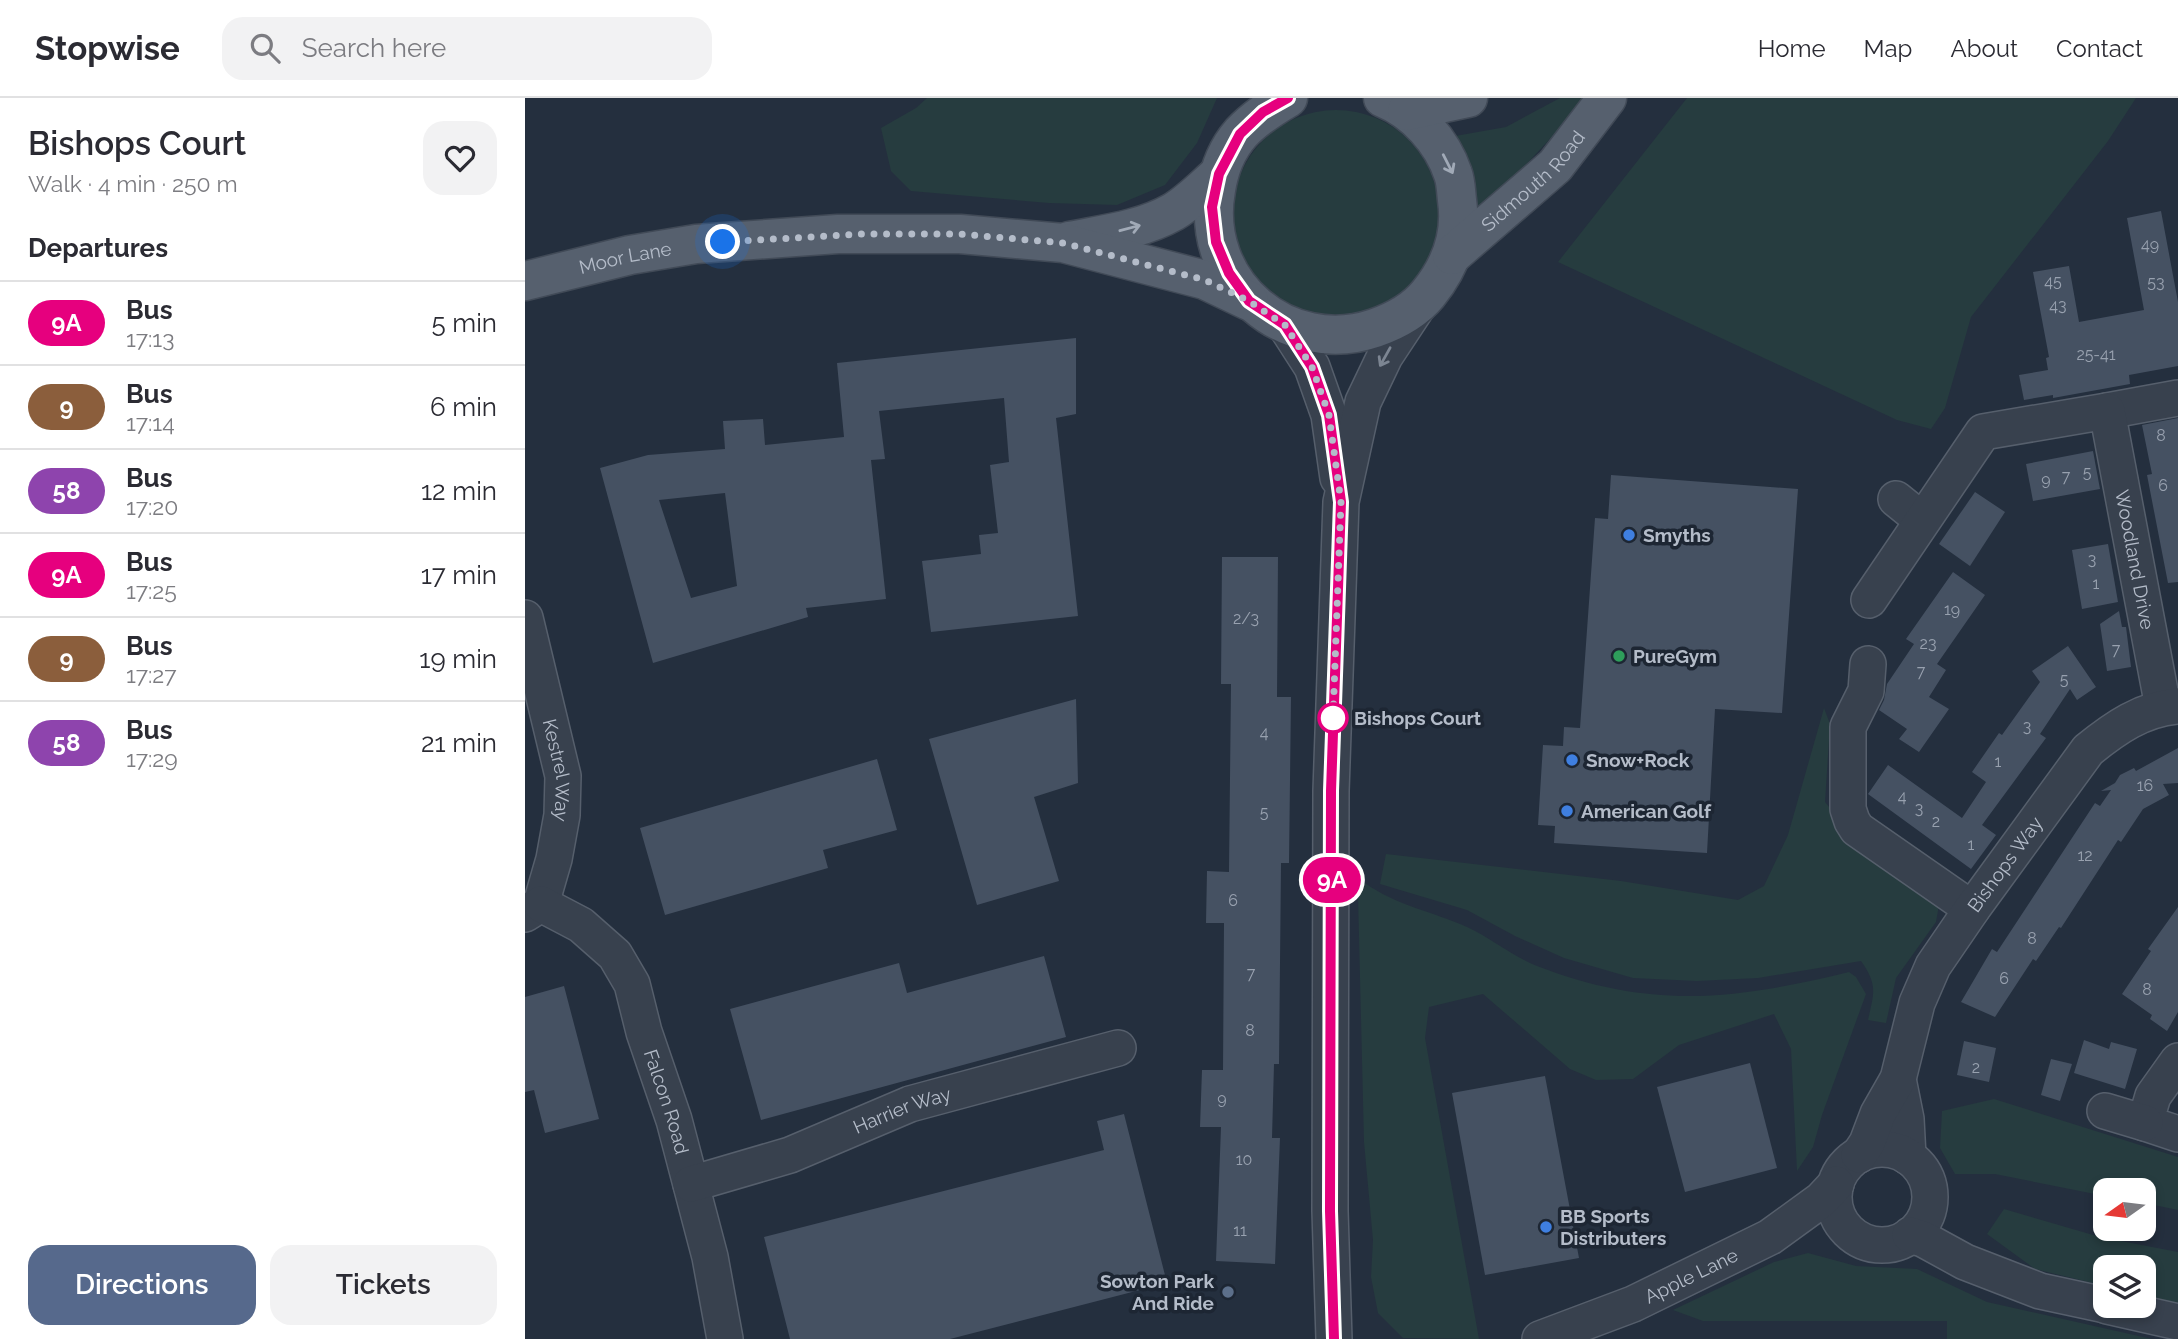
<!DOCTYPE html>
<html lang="en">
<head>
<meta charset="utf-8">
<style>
  :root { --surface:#fff; --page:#f2f2f3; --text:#2b2b33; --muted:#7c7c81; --line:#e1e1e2; --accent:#56698c }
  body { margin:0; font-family:Raleway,sans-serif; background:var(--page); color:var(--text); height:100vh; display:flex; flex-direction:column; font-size:26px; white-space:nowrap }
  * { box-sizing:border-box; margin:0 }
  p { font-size:23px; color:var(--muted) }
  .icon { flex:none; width:38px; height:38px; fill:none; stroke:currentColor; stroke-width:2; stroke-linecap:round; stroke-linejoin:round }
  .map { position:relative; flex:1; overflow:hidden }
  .details { display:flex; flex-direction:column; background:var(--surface); width:525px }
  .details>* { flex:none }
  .badge { padding:0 14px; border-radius:23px; font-size:24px; line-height:46px }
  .needle { width:46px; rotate:256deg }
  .buttons { position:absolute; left:1568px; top:1080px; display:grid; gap:14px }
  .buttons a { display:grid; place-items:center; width:63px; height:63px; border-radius:14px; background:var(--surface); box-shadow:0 4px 10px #0003; font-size:35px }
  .you { position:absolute; width:35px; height:35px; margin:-18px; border:5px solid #fff; border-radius:50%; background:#1a73e8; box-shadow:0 0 0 10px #1a73e833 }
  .map>.badge { position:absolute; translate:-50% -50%; box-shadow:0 0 0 4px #fff }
  h2 { padding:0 28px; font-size:26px; line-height:63px }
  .round { display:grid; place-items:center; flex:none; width:74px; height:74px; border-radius:21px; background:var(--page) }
  .head { display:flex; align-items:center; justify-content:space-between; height:119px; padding:0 28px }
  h1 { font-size:33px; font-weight:600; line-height:52px }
  .primary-button { display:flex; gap:14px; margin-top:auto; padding:14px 28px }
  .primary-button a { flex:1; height:80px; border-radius:21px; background:var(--accent); color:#fff; font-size:28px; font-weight:600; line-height:80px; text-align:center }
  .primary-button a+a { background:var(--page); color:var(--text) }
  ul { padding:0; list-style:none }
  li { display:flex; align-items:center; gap:21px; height:84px; padding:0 28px; border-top:2px solid var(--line) }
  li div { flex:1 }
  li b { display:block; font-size:26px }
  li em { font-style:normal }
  li .badge { min-width:77px; font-weight:700; text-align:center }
  header { display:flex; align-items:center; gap:42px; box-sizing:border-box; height:98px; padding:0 35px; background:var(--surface); border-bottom:2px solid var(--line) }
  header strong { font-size:33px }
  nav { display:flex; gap:38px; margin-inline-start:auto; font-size:24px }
  .search { width:490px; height:63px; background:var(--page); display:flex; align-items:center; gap:18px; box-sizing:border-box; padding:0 24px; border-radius:21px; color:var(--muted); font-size:26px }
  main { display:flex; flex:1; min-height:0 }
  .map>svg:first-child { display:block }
  .green { fill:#263c3f }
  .building { fill:#455162; fill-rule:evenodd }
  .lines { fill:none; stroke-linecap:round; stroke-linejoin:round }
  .minor-casing { stroke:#565f6c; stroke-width:38 }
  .major-casing { stroke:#414a57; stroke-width:41 }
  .minor { stroke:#38414e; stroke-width:35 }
  .major { stroke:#56606e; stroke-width:38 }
  .oneway { stroke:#a1aab7 }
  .oneway2 { stroke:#7c8592 }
  .line-casing { stroke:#fff; stroke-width:16 }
  .line { stroke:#e6007e; stroke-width:10 }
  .walk { stroke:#b4bcc9; stroke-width:7; stroke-dasharray:0 12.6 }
  .shop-dot { fill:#3f7fe0; stroke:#1d2633; stroke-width:2.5 }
  .leisure-dot { fill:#2e9e5b; stroke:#1d2633; stroke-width:2.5 }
  .stop-dot { fill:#fff; stroke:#e6007e; stroke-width:3.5 }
  .service-dot { fill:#5c6f8a; stroke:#1d2633; stroke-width:2.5 }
  .labels { text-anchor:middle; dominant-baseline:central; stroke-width:7; stroke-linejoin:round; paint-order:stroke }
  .number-label { font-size:16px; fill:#98a1af }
  .street-label { font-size:19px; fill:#b4bcc9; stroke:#1d2633 }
  .poi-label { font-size:19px; font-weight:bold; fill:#b4bcc9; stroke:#1d2633; text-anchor:start }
  .stop-label { font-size:19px; font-weight:bold; fill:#b4bcc9; stroke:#1d2633; text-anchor:start }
</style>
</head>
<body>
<header>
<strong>Stopwise</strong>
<div class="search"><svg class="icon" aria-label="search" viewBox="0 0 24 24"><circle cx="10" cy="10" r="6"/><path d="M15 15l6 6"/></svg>Search here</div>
<nav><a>Home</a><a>Map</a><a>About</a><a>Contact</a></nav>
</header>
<main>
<section class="details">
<div class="head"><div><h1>Bishops Court</h1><p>Walk · 4 min · 250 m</p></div><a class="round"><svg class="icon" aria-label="heart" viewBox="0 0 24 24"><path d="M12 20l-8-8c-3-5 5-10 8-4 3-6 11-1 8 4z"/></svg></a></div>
<h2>Departures</h2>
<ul>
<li><span class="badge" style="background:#e6007e;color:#fff">9A</span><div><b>Bus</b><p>17:13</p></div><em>5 min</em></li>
<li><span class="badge" style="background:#8b5e3c;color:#fff">9</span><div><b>Bus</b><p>17:14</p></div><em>6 min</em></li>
<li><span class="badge" style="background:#8e44ad;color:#fff">58</span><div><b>Bus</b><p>17:20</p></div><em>12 min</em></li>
<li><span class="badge" style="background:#e6007e;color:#fff">9A</span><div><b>Bus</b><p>17:25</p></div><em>17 min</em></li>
<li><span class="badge" style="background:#8b5e3c;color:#fff">9</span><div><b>Bus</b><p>17:27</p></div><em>19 min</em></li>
<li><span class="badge" style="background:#8e44ad;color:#fff">58</span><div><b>Bus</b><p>17:29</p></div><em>21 min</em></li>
</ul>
<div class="primary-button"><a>Directions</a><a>Tickets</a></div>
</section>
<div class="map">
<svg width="1653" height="1241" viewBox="0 0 1653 1241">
  <rect width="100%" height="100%" fill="#242f3e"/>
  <g class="green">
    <path d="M402,0h290l-20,45 -32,42 -48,20 -68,-2 -138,-12 -20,-20 -10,-43 35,-20z"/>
    <path d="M1035,0h28l-96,103 -21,18 -27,-81 62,-11z"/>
    <path d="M1162,0h449l-28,43 -137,176 -26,91 -14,21 -34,-9 -339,-158z"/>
    <circle cx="811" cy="115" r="103"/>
    <path d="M1299,610l6,16 -5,78 30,37 84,66 -3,17 -40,56 -10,45 -18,-3c6,-27 10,-35 -7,-59l-103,17 -61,3 -64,-3 -69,-20 -49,-22 -48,-26 -87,-26 6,-30 235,27 117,19 26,-14 24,-51z"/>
    <path d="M840,785c30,22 69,29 102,44 24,11 45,29 70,39 114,44 197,34 312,6l7,5 10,17 -44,121 -9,32 -16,24 -6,-122 -17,-35 -95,31 -46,34 -37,1 -26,-11 -87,-75 -54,13 -4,31 54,301 -76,-1 -25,-25 -7,-36 2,-37 -9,-98 -6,-247z"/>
    <path d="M1469,1001l184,58v53l-34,-7v-13h-39v6l-110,-22h-40l-15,-26 2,-37z"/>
    <path d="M1479,1111l96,28 78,15v52l-34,-8v-29h-39v19l-70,-17 -48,-35z"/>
    <path d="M1283,1155l48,13 61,3 70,33 165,37h-205v-18h-244l-30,-11 101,-48z"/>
  </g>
  <g class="building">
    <path d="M1636,113l17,91v64l-49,9 1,9 -77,14v-3l-29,5 -5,-25 29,-5 -2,-12 3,-1 -16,-85 36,-6 10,56 65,-12 -17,-92z"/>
    <path d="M551,240v76l-20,4 22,198 -147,16 -9,-71 59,-7 -2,-19 19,-2 -8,-68 19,-3 -5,-64 -125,13 6,48 -14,1 15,139 -80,9 2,9 -155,46 -53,-195 48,-13 77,-6 -2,-28 40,-2 2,26 79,-8 -7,-74zM200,395l12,93 -46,12 -32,-98z"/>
    <path d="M1653,320v164l-10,1 -21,-108 5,-1 -10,-49z"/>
    <path d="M1568,353l7,38 -67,12 -7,-37z"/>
    <path d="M1086,377l187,14 -16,224 -67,-4 -8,144 -153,-10 1,-17 -17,-1 5,-80 20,1 1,-19 16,1 15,-210 13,1z"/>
    <path d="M1450,394l30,20 -35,54 -31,-22z"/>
    <path d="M1583,446l10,58 -36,7 -10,-59z"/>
    <path d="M697,459h56l-1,140h14l-2,166h-8l-2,201h-5l-2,74h8l-5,126 -59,-3 5,-134h-21l2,-57h21l1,-147h-18l1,-52 22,1 2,-188h-10z"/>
    <path d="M1428,474l32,23 -48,69 9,6 -17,27 20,12 -30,43 -20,-13 8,-10 -28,-19 5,-10 3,-16 27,-40 -8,-5z"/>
    <path d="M1594,513l3,16h4l5,40 -24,4 -7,-47z"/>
    <path d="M1543,548l28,41 -19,13 -7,-11 -30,45 6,4 -64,87 14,10 -25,34 -103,-75 20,-29 74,53 24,-36 -14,-10 27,-39 3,2 38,-53 -8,-11z"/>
    <path d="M551,601l2,84 -44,14 25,84 -82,24 -48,-166z"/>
    <path d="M1653,650v35l-15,1 6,11 -26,14 -22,33 -3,-2 -57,88 -2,-1 -23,34 -3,-2 -38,58 -34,-15 31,-53 5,3 98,-149 5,3 11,-16 -10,1 14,-8 5,-8 14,-7 2,3z"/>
    <path d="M352,661l20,71 -74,20 5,18 -163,47 -25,-87z"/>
    <path d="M1653,809v105l-11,19 -17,-12 2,-4 -30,-21 29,-43 -3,-2z"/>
    <path d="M519,858l22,81 -305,83 -31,-111 169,-46 8,30z"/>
    <path d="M39,888l35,133 -54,14 -11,-43 -9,2v-95z"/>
    <path d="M1559,942l25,9 2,-7 26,7 -12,40 -51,-16z"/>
    <path d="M1439,943l32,7 -7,34 -32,-7z"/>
    <path d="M1526,961l21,5 -12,37 -19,-6z"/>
    <path d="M1225,965l27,105 -92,24 -28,-105z"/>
    <path d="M1020,978l34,182 -94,17 -33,-182z"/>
    <path d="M599,1016l43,169 -217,56h-160l-26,-102 340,-87 -7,-29z"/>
  </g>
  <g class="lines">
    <g class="minor-casing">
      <g id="minor">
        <path d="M760,227l27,42 17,48 9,63"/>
        <path d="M1582,313l71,-13"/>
        <path d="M1371,401l26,21"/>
        <path id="s1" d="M1344,502l114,-168 124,-21 56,296"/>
        <path id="s2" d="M0,520l38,158 -1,39 -8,44 -13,45 -16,10"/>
        <path d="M1343,566l-2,27 -18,36v82l4,12 5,8 115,80"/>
        <path id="s3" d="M16,806l40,21 34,30 17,29 12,48 30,88 36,137 15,82"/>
        <path d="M1653,963l-25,35 -8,27 33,11"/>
        <path d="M1373,981l8,40 2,38"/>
        <path d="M1580,1013l40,12"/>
        <circle cx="1357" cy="1099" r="48"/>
        <path id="s4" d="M1334,1057l8,-12 11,-29 20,-35 19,-76 16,-37 39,-57 116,-159c27,-22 54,-41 90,-44"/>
        <path id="s5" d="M166,1086l99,-29 120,-51 208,-56"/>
        <path d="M1385,1137l13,4 42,23 75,29 65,14"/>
        <path d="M1582,1208l71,16"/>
        <path d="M809,1241l-4,-128 1,-420 10,-289 22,-100 22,-46 37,-56"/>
        <path id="s6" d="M1015,1241l93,-35 137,-67 51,-37 15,-16"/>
      </g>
    </g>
    <g class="major-casing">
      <g id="major">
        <path d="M763,0c-17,10 -33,20 -47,35 -14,16 -22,37 -25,57 -17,93 71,168 159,138 20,-7 40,-18 53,-34 22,-27 34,-59 29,-94 -1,-8 -1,-18 -4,-26 -11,-33 -38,-63 -70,-76"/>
        <path d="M882,13l61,-13"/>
        <path d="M544,143c35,-7 72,-11 104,-29 17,-10 31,-25 46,-38"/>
        <path id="s7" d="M927,157l103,-89 52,-68"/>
        <path id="s8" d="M0,183l105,-26 66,-11 142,-10h122l103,9 142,37 44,21"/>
      </g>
    </g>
    <use href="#minor" class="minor"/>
    <use href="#major" class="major"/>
  </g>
  <defs><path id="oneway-shaft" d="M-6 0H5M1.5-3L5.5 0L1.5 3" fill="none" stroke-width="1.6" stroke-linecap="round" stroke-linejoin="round" transform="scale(1.75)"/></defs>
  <g class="oneway">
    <use href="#oneway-shaft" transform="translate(923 66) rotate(63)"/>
    <use href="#oneway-shaft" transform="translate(605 130) rotate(-15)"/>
  </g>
  <use class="oneway2" href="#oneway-shaft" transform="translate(860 259) rotate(119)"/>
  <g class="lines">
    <g class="line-casing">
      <path id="line" d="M763,0l-25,14 -23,22 -21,40 -7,33 4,35 13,31 20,28 36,24 27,42 17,48 12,87 -10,289 -1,420 4,128"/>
    </g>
    <use href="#line" class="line"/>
    <path class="walk" d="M198,144l139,-8h98l103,9 142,37 44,21 36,24 27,42 17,48 12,87 -8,216"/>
  </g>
  <g class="shop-dot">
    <circle cx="1104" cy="437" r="7"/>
    <circle cx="1047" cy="662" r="7"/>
    <circle cx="1042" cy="713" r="7"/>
    <circle cx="1021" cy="1129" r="7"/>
  </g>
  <circle class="leisure-dot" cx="1094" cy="558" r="7"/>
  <circle class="stop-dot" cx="808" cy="620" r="14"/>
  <circle class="service-dot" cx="703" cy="1194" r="7"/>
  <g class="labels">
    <g class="number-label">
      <text x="1625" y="146">49</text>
      <text x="1528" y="183">45</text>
      <text x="1631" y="184">53</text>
      <text x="1533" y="207">43</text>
      <text x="1571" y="256">25-41</text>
      <text x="1636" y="337">8</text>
      <text x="1562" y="374">5</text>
      <text x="1541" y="378">7</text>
      <text x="1521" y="381">9</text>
      <text x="1638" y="387">6</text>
      <text x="1567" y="461">3</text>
      <text x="1571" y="485">1</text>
      <text x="1427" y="511">19</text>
      <text x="721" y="520">2/3</text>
      <text x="1403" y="545">23</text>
      <text x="1591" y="551">7</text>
      <text x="1396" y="573">7</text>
      <text x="1539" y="581">5</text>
      <text x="1502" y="628">3</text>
      <text x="739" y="634">4</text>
      <text x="1473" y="663">1</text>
      <text x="1620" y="687">16</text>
      <text x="1377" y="698">4</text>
      <text x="1394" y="710">3</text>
      <text x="739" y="714">5</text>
      <text x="1411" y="723">2</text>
      <text x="1446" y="746">1</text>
      <text x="1560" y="757">12</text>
      <text x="708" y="802">6</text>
      <text x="1507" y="840">8</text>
      <text x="726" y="875">7</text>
      <text x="1479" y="880">6</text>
      <text x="1622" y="891">8</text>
      <text x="725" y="932">8</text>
      <text x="1451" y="969">2</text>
      <text x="697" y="1000">9</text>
      <text x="719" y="1061">10</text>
      <text x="715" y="1132">11</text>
    </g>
    <g class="street-label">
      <text stroke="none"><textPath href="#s7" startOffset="110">Sidmouth Road</textPath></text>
      <text stroke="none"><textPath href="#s8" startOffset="103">Moor Lane</textPath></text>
      <text stroke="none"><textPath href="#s1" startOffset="480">Woodland Drive</textPath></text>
      <text stroke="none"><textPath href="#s2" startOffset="156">Kestrel Way</textPath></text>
      <text stroke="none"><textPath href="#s4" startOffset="329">Bishops Way</textPath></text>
      <text stroke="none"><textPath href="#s3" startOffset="247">Falcon Road</textPath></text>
      <text stroke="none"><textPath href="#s5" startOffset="224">Harrier Way</textPath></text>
      <text stroke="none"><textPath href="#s6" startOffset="164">Apple Lane</textPath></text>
    </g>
    <g class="poi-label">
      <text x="1118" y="437">Smyths</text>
      <text x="1108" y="558">PureGym</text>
      <text x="1061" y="662">Snow+Rock</text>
      <text x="1056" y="713">American Golf</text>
      <text x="1035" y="1118">BB Sports<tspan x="1035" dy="22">Distributers</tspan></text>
      <text x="689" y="1183" text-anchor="end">Sowton Park<tspan x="689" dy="22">And Ride</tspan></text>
    </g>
    <g class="stop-label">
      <text x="829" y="620">Bishops Court</text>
    </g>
  </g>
</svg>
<div class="buttons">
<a><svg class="needle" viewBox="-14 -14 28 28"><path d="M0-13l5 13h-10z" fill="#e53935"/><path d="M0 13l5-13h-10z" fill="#7c7c81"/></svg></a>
<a><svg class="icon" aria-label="layers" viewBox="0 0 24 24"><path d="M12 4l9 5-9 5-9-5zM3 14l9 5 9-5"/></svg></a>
</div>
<div class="you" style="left:198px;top:144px"></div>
<b class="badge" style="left:807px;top:782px;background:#e6007e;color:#fff">9A</b>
</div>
</main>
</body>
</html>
